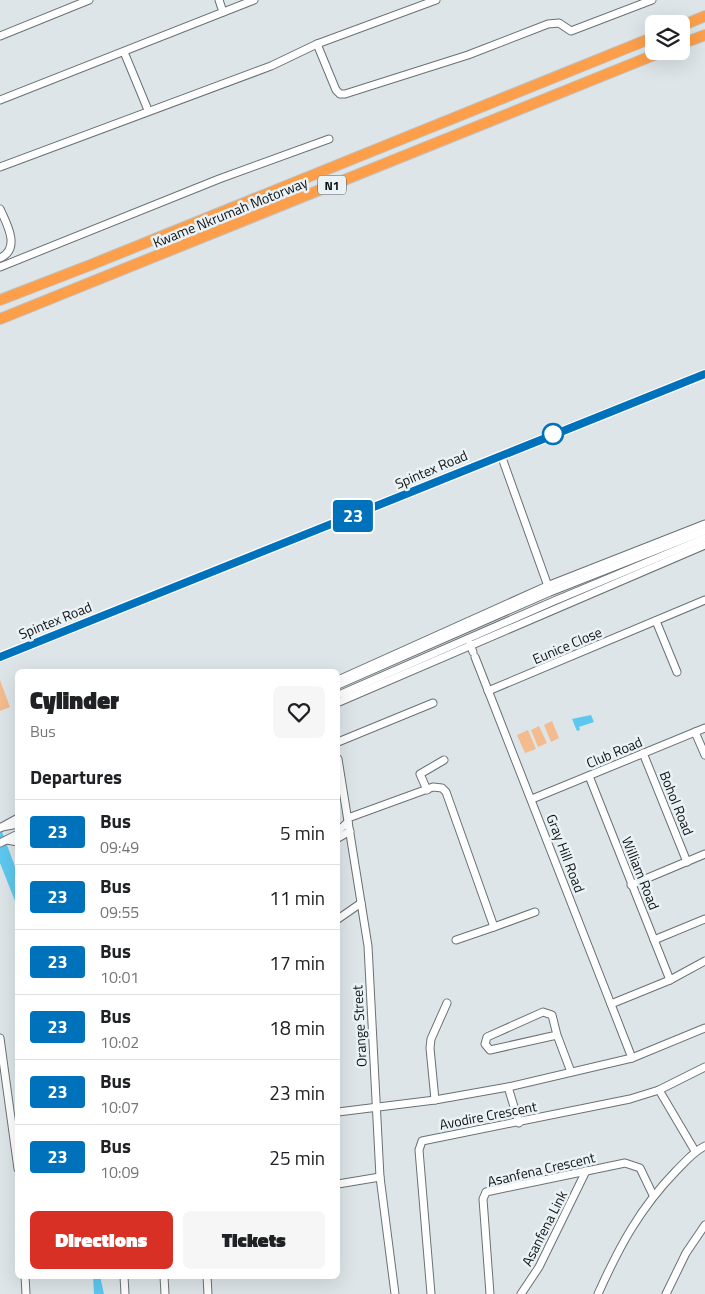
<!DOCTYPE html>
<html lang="en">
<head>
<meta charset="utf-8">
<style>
  :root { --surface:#fff; --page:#f6f6f6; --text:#202124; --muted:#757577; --line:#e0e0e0; --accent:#d93025 }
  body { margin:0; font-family:"Titillium Web",sans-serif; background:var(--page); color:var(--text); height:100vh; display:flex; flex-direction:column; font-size:19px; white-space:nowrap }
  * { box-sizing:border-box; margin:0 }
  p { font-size:16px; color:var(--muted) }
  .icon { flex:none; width:28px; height:28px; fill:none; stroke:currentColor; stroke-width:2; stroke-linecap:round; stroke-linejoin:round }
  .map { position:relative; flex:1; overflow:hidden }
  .panel { position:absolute; left:15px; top:669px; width:325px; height:610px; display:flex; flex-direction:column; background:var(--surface); border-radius:8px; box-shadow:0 5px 20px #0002 }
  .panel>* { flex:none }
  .badge { padding:0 10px; border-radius:4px; font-size:18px; line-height:32px }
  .fabs { position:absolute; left:645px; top:15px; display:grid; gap:10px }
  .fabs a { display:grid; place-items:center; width:45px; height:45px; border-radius:8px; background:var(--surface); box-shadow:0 5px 20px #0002; font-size:25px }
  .map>.badge { position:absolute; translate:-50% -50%; box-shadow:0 0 0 2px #fff }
  h2 { padding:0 15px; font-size:19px; line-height:45px }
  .round { display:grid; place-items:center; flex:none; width:52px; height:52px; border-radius:8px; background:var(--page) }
  .summary { display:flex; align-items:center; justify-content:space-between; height:85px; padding:0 15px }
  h1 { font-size:24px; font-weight:800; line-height:38px }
  .action { display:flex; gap:10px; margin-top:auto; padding:10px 15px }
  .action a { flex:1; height:58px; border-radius:8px; background:var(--accent); color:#fff; font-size:20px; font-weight:800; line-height:58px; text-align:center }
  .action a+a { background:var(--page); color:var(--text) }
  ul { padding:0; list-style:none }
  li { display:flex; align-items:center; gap:15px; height:65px; padding:0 15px; border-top:1px solid var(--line) }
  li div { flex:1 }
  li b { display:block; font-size:19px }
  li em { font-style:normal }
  li .badge { min-width:55px; font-weight:700; text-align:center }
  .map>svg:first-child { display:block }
  .green { fill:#f3bb8e }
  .water { fill:#5dc8ef }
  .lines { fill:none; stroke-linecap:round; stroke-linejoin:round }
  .minor-casing { stroke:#6a7174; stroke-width:9 }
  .major-casing { stroke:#c1c1c2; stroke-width:11 }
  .highway-casing { stroke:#c1c1c2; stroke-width:12 }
  .minor { stroke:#fff; stroke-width:7 }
  .major { stroke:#fec592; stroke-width:9 }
  .highway { stroke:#fd9f4a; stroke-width:10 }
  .line-casing { stroke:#fff; stroke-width:11 }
  .line { stroke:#0072bc; stroke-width:8 }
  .stop-dot { fill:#fff; stroke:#0072bc; stroke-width:2.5 }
  .labels { text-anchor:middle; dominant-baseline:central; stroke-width:5; stroke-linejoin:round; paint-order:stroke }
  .shield { fill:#eaf2f6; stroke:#515558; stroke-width:1 }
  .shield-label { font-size:12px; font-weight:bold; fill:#101214 }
  .street-label { font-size:14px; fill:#101214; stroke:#eaf2f6 }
</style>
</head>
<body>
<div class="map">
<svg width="705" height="1294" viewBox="0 0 705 1294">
  <rect width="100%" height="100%" fill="#dde5e8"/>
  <g class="green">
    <path d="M0,680l10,27 -10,4z"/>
    <path d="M552,721l7,17 -8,4 -7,-17z"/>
    <path d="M539,726l8,17 -9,4 -7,-17z"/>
    <path d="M528,730l8,19 -11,4 -8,-18z"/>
  </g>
  <g class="water">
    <path d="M591,715l3,7 -15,5 1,3 -3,1 -5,-12z"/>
    <path d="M0,826l17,46v34l-17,-43z"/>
    <path d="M93,1276h7l4,18h-10z"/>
  </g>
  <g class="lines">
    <g class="minor-casing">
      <g id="minor">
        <path d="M219,0l4,12"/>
        <path d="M0,36l89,-36"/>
        <path d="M317,44l19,46 4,4h5l123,-39 80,-31 11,-1 12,8 81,-31"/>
        <path d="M124,52l24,58"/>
        <path d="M0,100l254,-100"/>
        <path d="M0,167l271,-101 46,-22 119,-44"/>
        <path d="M0,209c7,15 21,40 0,49"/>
        <path d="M0,267l219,-88 110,-40"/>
        <path d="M501,455l48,134"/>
        <path d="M656,621l21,51"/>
        <path d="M470,644l3,8"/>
        <path d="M475,657l157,401"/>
        <path d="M338,680l209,-94 158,-62"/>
        <path d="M338,685l212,-93 155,-61"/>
        <path d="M488,691l217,-91"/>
        <path d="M341,694l213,-93 151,-63"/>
        <path d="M339,702l366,-157"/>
        <path d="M695,732l10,23"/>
        <path d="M338,742l95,-39"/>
        <path d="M643,753l44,109"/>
        <path d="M338,759l30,187 12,231 15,117"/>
        <path d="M589,776l81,204"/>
        <path d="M427,790l-7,-16 24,-14"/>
        <path d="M532,799l173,-71"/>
        <path d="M348,818l85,-31 9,1 4,4 48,135 41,-15"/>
        <path d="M2,827l16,-3"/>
        <path d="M0,828l18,-10"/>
        <path d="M338,831l10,-9"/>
        <path d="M338,838l12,-7"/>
        <path d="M7,840l11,2"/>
        <path d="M0,843l18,-9"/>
        <path d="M631,885l74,-31"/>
        <path d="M338,919l23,-16"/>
        <path d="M456,940l38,-13"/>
        <path d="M654,940l51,-21"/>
        <path d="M611,1004l59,-24 35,-19"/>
        <path d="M557,1035l-5,-20 -9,-3 -56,25 -2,7 5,6 67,-15 14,37"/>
        <path d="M0,1038l18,131"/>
        <path d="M508,1087l11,36"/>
        <path d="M659,1090l36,61"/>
        <path d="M435,1100l-5,-52 1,-9 16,-36"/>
        <path d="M338,1112l97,-12 73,-13 124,-29 73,-30"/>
        <path d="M338,1184l42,-7"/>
        <path d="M25,1276l1,18"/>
        <path d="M124,1276l1,18"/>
        <path d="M164,1276l1,18"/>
        <path d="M207,1276l1,18"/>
        <path d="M431,1294l-12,-144 3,-9 208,-42 29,-9 46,-23"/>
        <path d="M490,1294l-7,-95 3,-7 139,-29 15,5 13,27"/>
        <path d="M521,1294l18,-27 47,-96"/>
        <path d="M598,1294c21,-47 42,-86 78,-123 9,-9 17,-19 29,-25"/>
        <path d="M666,1294l20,-41 19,-28"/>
      </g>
    </g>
    <g class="major-casing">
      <path id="major" d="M0,657l705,-283"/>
    </g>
    <g class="highway-casing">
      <g id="highway">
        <path d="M681,26l24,-10"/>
        <path d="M681,44l24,-9"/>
        <path d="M0,300l93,-36 561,-227"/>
        <path d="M0,319l664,-268"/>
      </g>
    </g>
    <use href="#minor" class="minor"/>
    <use href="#major" class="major"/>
    <use href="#highway" class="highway"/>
  </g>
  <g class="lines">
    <g class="line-casing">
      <path id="line" d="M0,657l705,-283"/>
    </g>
    <use href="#line" class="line"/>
  </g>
  <circle class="stop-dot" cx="553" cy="434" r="10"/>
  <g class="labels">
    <rect class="shield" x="318" y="175.5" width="28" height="19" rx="4"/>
    <g class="shield-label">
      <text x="332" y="185">N1</text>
    </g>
    <g class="street-label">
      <text transform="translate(230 212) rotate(-22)">Kwame Nkrumah Motorway</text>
      <text transform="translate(431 469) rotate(-23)">Spintex Road</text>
      <text transform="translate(55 620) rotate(-22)">Spintex Road</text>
      <text transform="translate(567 645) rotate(-23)">Eunice Close</text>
      <text transform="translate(614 752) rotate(-23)">Club Road</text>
      <text transform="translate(677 803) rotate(68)">Bohol Road</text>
      <text transform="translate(566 853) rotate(69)">Gray Hill Road</text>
      <text transform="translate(641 873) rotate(68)">William Road</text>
      <text transform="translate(359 1026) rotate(-93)">Orange Street</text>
      <text transform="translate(488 1115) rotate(-11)">Avodire Crescent</text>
      <text transform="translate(541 1169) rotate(-13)">Asanfena Crescent</text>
      <text transform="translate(544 1228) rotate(-63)">Asanfena Link</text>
    </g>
  </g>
</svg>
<div class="fabs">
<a><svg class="icon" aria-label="layers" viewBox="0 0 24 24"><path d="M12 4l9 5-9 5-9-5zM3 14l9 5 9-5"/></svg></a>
</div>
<b class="badge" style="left:353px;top:516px;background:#0072bc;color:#fff">23</b>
<section class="panel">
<div class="summary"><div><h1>Cylinder</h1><p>Bus</p></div><a class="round"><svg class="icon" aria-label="heart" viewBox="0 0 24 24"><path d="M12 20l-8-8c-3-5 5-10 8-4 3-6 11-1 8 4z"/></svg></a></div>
<h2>Departures</h2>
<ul>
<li><span class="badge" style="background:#0072bc;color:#fff">23</span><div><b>Bus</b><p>09:49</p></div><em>5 min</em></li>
<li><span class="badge" style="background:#0072bc;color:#fff">23</span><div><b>Bus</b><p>09:55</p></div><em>11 min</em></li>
<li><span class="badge" style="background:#0072bc;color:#fff">23</span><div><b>Bus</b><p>10:01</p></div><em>17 min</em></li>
<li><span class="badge" style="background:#0072bc;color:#fff">23</span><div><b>Bus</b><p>10:02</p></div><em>18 min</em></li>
<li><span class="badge" style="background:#0072bc;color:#fff">23</span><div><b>Bus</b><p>10:07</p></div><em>23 min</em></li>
<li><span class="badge" style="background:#0072bc;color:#fff">23</span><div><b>Bus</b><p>10:09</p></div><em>25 min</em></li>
</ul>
<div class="action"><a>Directions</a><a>Tickets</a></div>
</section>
</div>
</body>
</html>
